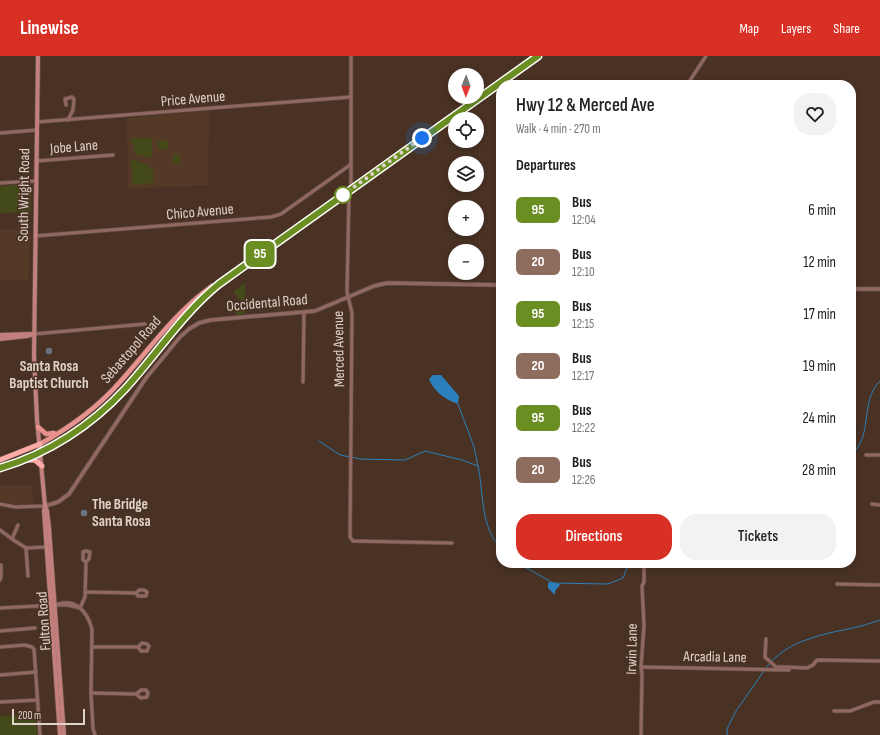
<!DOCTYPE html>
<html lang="en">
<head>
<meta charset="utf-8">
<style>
  :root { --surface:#fff; --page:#f2f2f2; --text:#222; --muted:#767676; --accent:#d93025 }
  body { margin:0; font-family:"Sofia Sans Condensed",sans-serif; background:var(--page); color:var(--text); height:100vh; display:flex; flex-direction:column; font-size:15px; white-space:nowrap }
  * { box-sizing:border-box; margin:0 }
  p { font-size:13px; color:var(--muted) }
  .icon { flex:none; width:22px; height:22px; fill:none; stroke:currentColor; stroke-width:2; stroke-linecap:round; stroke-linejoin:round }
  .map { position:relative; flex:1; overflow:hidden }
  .panel { position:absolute; left:496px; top:24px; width:360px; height:488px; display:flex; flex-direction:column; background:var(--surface); border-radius:16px; box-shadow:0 2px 6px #0003 }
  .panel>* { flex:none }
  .badge { padding:0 8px; border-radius:6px; font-size:14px; line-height:26px }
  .needle { width:26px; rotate:181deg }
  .fabs { position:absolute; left:448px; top:12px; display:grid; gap:8px }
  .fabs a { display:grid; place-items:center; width:36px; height:36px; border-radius:50%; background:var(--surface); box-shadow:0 2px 6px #0003; font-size:20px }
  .scale { position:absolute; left:12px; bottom:10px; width:73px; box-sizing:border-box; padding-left:4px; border:2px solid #e0d1c9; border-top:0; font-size:11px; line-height:14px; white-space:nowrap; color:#e0d1c9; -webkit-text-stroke:3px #493224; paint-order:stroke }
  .you { position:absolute; width:20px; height:20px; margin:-10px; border:3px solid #fff; border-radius:50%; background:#1a73e8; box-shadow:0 0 0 6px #1a73e833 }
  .map>.badge { position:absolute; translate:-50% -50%; box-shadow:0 0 0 2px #fff }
  h2 { padding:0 20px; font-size:15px; line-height:36px }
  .round { display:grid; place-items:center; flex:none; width:42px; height:42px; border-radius:16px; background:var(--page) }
  .summary { display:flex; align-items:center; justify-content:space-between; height:68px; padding:0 20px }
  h1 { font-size:19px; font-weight:600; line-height:30px }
  .action { display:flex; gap:8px; margin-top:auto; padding:8px 20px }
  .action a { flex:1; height:46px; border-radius:16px; background:var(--accent); color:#fff; font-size:16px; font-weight:600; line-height:46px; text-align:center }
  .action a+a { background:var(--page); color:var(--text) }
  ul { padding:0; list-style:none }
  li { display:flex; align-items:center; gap:12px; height:52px; padding:0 20px }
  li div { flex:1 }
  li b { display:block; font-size:15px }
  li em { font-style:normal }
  li .badge { min-width:44px; font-weight:700; text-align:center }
  header { display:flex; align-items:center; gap:24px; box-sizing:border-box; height:56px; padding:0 20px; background:var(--accent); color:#fff }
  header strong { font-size:19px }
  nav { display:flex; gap:22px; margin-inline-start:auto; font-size:14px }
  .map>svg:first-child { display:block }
  .built { fill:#553927 }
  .green { fill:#44491a }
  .water { fill:#2b80bc }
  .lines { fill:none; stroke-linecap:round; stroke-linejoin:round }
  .stream { stroke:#2b80bc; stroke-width:1 }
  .minor-casing { stroke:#644f42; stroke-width:4.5 }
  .tertiary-casing { stroke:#644f42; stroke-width:5 }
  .secondary-casing { stroke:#644f42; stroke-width:5.5 }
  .primary-casing { stroke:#644f42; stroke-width:6 }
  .motorway-casing { stroke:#644f42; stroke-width:6 }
  .minor { stroke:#916764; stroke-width:3 }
  .tertiary { stroke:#916764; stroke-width:3.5 }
  .secondary { stroke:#c27f7c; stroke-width:4 }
  .primary { stroke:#e7928e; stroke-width:4.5 }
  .motorway { stroke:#fdaba6; stroke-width:5 }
  .line-casing { stroke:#fff; stroke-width:9 }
  .line { stroke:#6b8e23; stroke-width:6 }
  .walk { stroke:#e0d1c9; stroke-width:4; stroke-dasharray:0 7.2 }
  .stop-dot { fill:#fff; stroke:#6b8e23; stroke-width:2 }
  .worship-dot { fill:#6b7280; stroke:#493224; stroke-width:1.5 }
  .labels { text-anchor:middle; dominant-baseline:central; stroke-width:3; stroke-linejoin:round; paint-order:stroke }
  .street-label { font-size:15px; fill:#e0d1c9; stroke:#493224 }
  .poi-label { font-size:15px; font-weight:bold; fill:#e0d1c9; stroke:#493224 }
</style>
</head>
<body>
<header>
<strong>Linewise</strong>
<nav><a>Map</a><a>Layers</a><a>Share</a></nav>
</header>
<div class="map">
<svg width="880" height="679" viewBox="0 0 880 679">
  <rect width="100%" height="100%" fill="#493224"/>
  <g class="built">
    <path d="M209,55l-1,74 -80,4 -1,-71z"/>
    <path d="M0,174h31l-3,50h-28z"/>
    <path d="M31,429l3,19h-24l-10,-3v-15z"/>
  </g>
  <g class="green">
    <path d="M131,82h19l2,1v19l-17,-4z"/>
    <path d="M158,85h10v8h-4l-1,-4v4h-5z"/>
    <path d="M173,98l7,1v9h-7z"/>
    <path d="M131,104c9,0 15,4 22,10v13l-20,2z"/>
    <path d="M31,128v28l-31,1v-27z"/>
    <path d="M245,227v31l-9,1v-2l-4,-3 10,-7 -9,-11z"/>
    <path d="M35,658l2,21h-37v-19z"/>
  </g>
  <g class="water">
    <path d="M433,319h8l18,21 -1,8c-12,-4 -24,-12 -29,-25z"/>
    <path d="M551,526l8,2 1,1 -5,6v4l-7,-7v-5z"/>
  </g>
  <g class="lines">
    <g class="stream">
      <path d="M458,348l16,43 4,19"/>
      <path d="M319,385l21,14 10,2"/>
      <path d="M851,398c23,-16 8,-53 29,-73"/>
      <path d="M352,401l8,2 45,1 20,-9 37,9 16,6c5,23 3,51 15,72 2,3 6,6 8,10"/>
      <path d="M518,507l35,20 55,1 15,-6 6,-15"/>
      <path d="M766,612c19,-27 57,-34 87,-40 9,-2 18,-5 27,-8"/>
      <path d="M727,679v-6l9,-18 28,-40"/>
    </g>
    <g class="minor-casing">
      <g id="minor">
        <path d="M351,0v129l-2,10 -2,97 5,21 -2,224 3,4 99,2"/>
        <path d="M687,29l19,-29"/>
        <path d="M66,49l-1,-6 7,-2 2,2 -1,11 -5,10"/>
        <path d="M37,66l314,-25"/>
        <path d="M0,77l37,-3"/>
        <path d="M36,105l77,-6"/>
        <path d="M0,127l36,-2"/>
        <path d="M35,180l236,-19 10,-3 7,-5 62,-44"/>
        <path d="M34,278l111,-10"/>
        <path d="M303,326l1,-69"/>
        <path d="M866,399h14"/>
        <path d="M0,448l15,3 30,-1"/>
        <path d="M872,448l8,1"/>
        <path d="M0,474l12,9 14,9 20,-1"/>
        <path d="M12,483l6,-14"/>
        <path d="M26,492l2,28"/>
        <path d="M0,524l1,-3v-12"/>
        <path d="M837,528l43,1"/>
        <path d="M85,536l51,1 2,3h8l1,-4 -3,-2h-5l-3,3"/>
        <path d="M55,549c20,-8 32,6 37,24l-1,64 2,36 2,6"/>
        <path d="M0,552l55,-3h12l13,3"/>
        <path d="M80,552l5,-11 1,-35 3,-3 1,-7 -4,-1 -3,1v8l3,2"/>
        <path d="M0,575l35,-3"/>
        <path d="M766,583l-1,18 11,10h9l22,1 6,-3 4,-5 63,1"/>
        <path d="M0,591l25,-2 7,2 2,2 6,86"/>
        <path d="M92,591h46l3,4h6l2,-5 -2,-2 -5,-1 -4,4"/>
        <path d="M641,611l148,3"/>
        <path d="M0,619l36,-3"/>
        <path d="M91,637l45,1 5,4 6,-1 1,-4 -2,-3h-5l-5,4"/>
        <path d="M0,646l38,-2"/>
        <path d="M834,655h16l24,-9h6"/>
        <path d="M641,679l1,-60 -1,-8 3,-41 -2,-40 2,-4v-19"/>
      </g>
    </g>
    <g class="tertiary-casing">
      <g id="tertiary">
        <path d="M851,233h29"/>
        <path d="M45,450l13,-4 11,-8 77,-116 34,-41 9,-8 10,-6 12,-3 104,-9 59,-25 13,-3 114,2"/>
      </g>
    </g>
    <g class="secondary-casing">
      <g id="secondary">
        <path d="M38,0l-4,300 3,64 8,86 2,5 2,17 15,207"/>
        <path d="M0,279l31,-1"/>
        <path d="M0,283l27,-3 7,-2"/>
        <path d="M45,450l-1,5 16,224"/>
      </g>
    </g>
    <g class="primary-casing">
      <g id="primary">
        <path d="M38,371l8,7 8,-1"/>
        <path d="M40,388c29,-16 57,-36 79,-61 31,-34 55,-70 93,-97"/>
        <path d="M40,396c32,-16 61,-37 85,-64 32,-34 57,-74 94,-104l319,-228"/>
      </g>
    </g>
    <g class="motorway-casing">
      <g id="motorway">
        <path d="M0,404l40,-16"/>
        <path d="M27,404h8l7,6"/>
        <path d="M0,412l40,-16"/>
      </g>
    </g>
    <use href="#minor" class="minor"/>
    <use href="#tertiary" class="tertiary"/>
    <use href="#secondary" class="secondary"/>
    <use href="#primary" class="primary"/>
    <use href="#motorway" class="motorway"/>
  </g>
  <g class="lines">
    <g class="line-casing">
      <path id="line" d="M0,412c48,-14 92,-43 125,-79 32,-35 57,-75 94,-105l319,-228"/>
    </g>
    <use href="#line" class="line"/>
    <path class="walk" d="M343,139l79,-57"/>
  </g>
  <circle class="stop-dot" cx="343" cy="139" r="8"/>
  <g class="worship-dot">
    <circle cx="49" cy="295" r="4"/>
    <circle cx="84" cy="457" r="4"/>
  </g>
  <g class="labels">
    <g class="street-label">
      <text transform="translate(193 43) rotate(-5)">Price Avenue</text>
      <text transform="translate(74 91) rotate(-5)">Jobe Lane</text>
      <text transform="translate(24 139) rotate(-89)">South Wright Road</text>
      <text transform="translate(200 156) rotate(-5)">Chico Avenue</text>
      <text transform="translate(267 247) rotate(-5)">Occidental Road</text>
      <text transform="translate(339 293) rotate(-91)">Merced Avenue</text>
      <text transform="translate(131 294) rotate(-49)">Sebastopol Road</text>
      <text transform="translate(44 565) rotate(-94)">Fulton Road</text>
      <text transform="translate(632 593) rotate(-89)">Irwin Lane</text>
      <text transform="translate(715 601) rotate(1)">Arcadia Lane</text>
    </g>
    <g class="poi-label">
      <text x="49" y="310">Santa Rosa<tspan x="49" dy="17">Baptist Church</tspan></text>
      <text x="92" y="448" text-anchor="start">The Bridge<tspan x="92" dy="17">Santa Rosa</tspan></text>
    </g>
  </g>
</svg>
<div class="fabs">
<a><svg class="needle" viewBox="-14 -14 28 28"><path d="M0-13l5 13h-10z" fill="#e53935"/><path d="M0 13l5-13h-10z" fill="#767676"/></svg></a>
<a><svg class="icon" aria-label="locate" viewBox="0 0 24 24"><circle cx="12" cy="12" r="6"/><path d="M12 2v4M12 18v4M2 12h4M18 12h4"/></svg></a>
<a><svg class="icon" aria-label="layers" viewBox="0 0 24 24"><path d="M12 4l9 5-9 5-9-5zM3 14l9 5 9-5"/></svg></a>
<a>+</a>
<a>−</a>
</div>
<div class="scale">200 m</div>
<div class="you" style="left:422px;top:82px"></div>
<b class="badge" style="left:260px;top:198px;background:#6b8e23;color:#fff">95</b>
<section class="panel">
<div class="summary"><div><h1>Hwy 12 &amp; Merced Ave</h1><p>Walk · 4 min · 270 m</p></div><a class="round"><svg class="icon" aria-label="heart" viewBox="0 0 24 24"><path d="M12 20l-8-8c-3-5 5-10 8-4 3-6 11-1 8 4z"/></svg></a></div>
<h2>Departures</h2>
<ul>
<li><span class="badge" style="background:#6b8e23;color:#fff">95</span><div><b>Bus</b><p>12:04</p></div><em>6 min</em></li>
<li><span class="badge" style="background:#8e6d5e;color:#fff">20</span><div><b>Bus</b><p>12:10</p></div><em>12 min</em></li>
<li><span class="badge" style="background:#6b8e23;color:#fff">95</span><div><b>Bus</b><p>12:15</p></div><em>17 min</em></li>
<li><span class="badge" style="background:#8e6d5e;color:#fff">20</span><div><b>Bus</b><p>12:17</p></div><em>19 min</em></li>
<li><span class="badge" style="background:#6b8e23;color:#fff">95</span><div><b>Bus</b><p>12:22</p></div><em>24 min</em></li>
<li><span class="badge" style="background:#8e6d5e;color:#fff">20</span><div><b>Bus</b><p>12:26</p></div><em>28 min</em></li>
</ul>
<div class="action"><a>Directions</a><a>Tickets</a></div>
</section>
</div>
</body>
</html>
